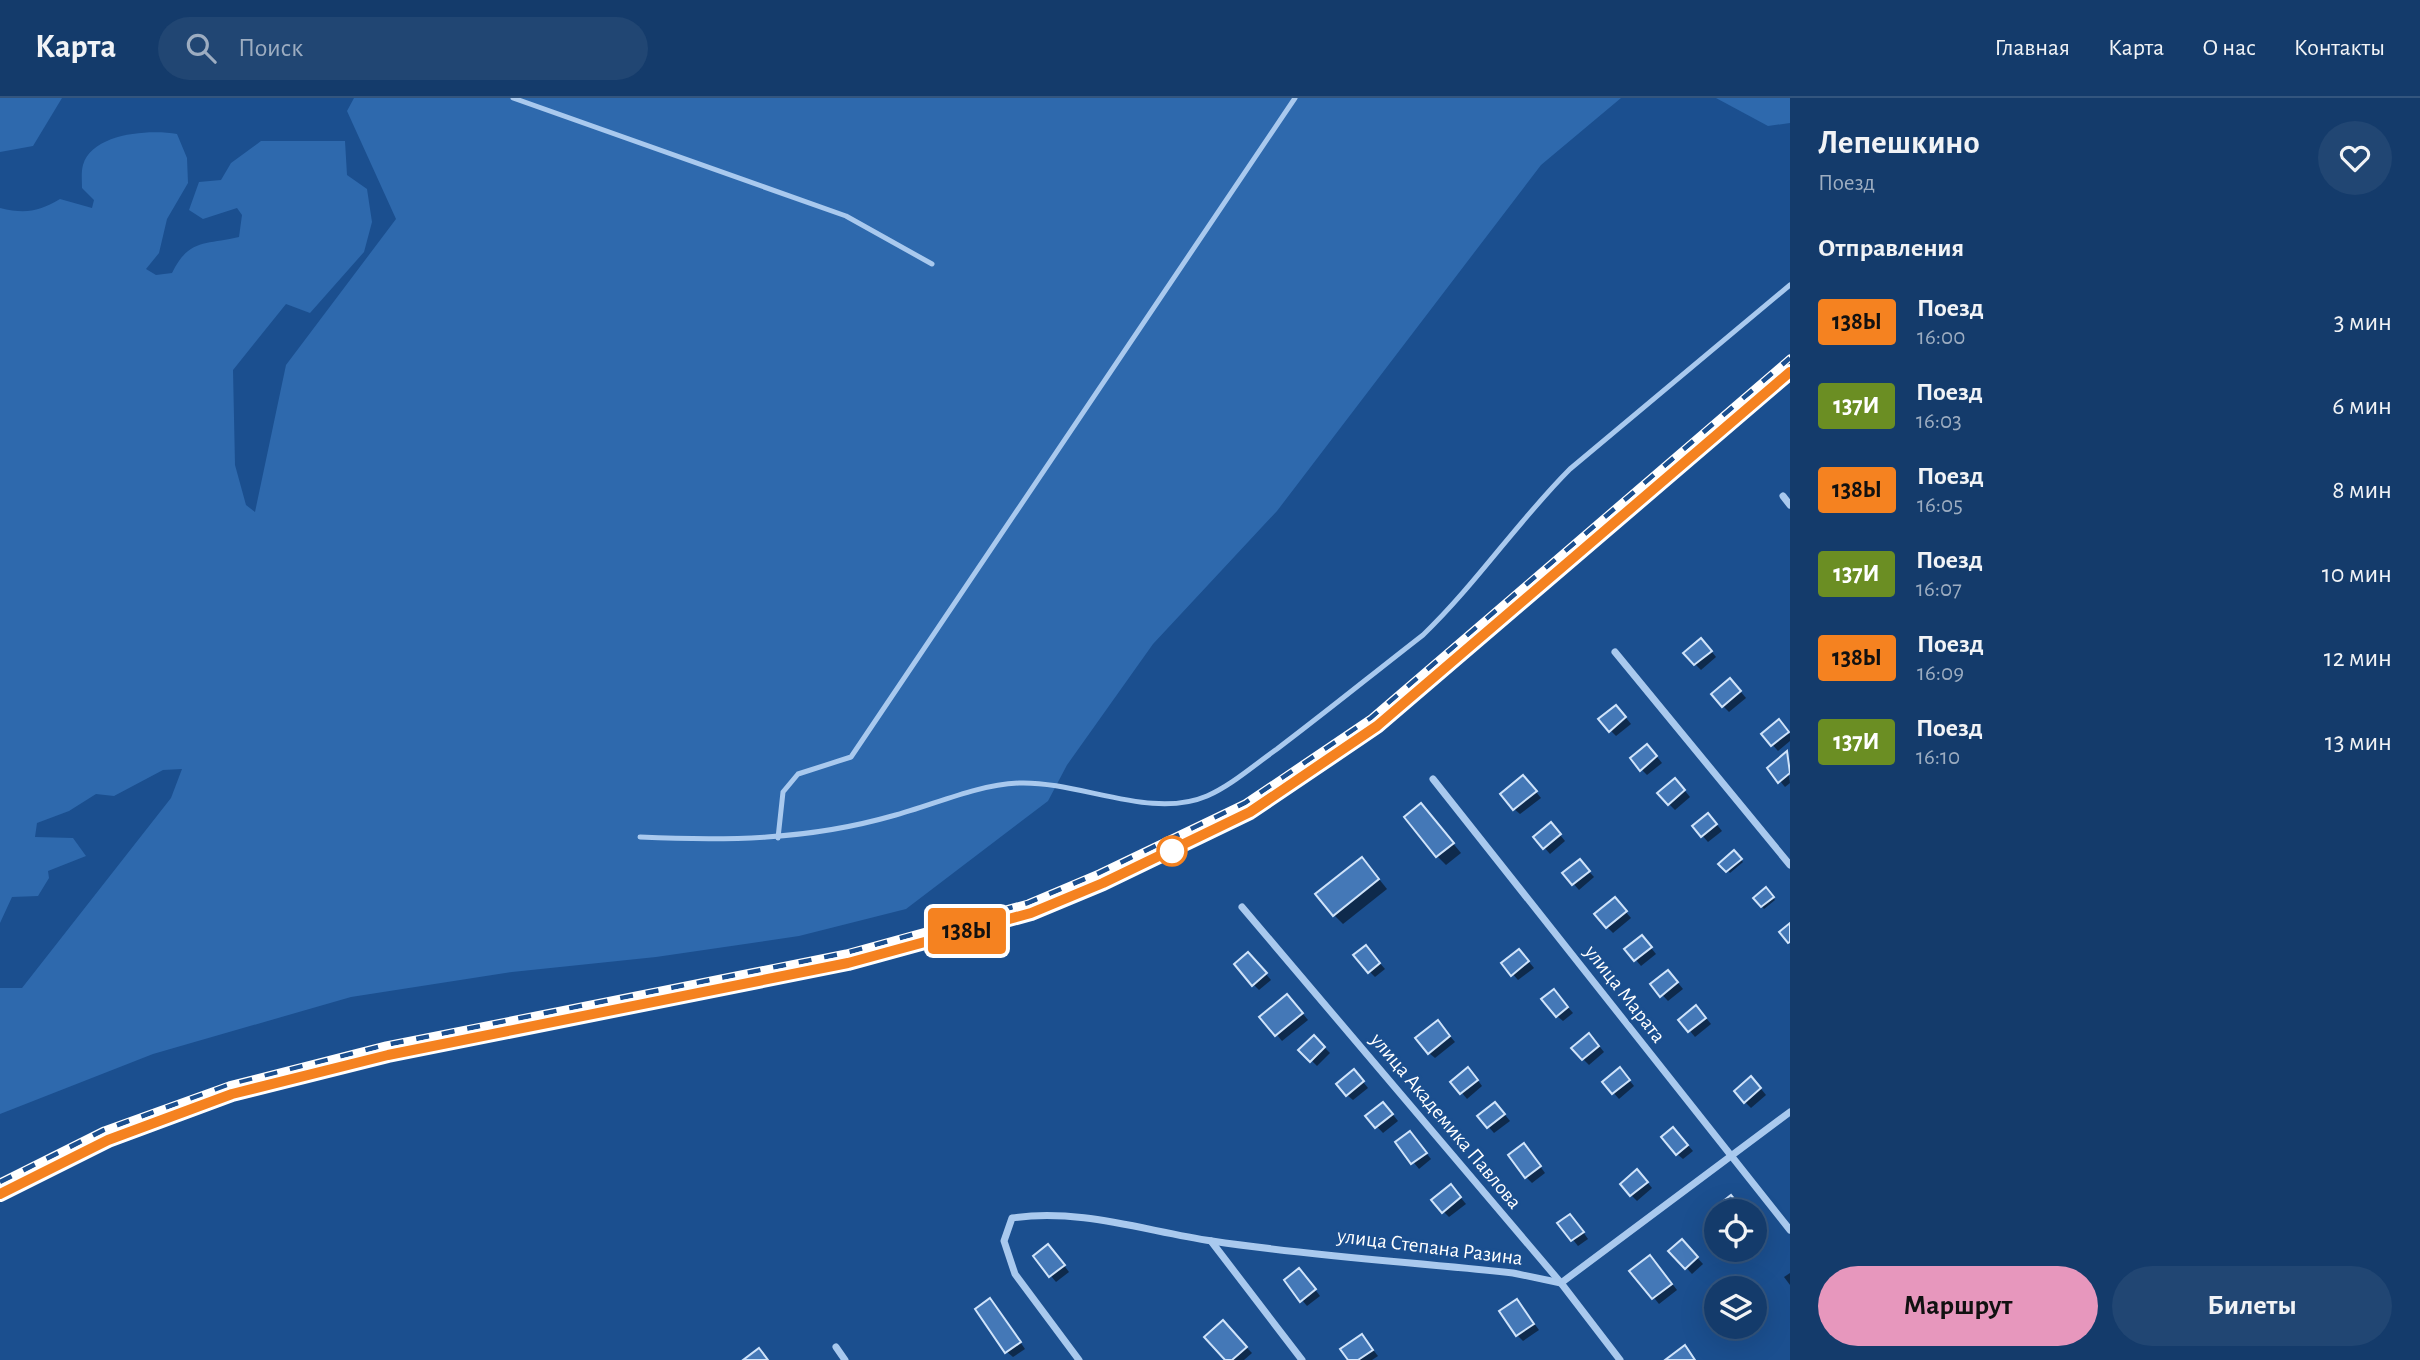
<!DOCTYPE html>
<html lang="ru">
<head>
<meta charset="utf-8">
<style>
  :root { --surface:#143b6b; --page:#214673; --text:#f1f3f6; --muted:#9dadc1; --line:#33557e; --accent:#e797bd }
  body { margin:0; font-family:"Alegreya Sans",sans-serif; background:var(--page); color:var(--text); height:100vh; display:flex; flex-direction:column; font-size:26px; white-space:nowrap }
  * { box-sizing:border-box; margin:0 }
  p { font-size:23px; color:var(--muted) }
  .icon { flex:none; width:38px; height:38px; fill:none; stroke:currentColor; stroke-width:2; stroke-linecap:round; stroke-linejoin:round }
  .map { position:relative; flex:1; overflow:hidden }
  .panel { display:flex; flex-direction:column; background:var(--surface); width:630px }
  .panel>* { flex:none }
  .badge { padding:0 14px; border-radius:5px; font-size:24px; line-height:46px }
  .tools { position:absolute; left:1704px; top:1101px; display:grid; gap:14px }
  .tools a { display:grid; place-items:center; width:63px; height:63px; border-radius:50%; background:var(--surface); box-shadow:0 7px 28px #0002,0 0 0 2px var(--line); font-size:35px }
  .map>.badge { position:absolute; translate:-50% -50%; box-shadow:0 0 0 4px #fff }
  h2 { padding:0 28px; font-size:26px; line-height:63px }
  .round { display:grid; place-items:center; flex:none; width:74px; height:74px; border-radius:37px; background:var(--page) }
  .headline { display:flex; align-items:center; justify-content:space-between; height:119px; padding:0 28px }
  h1 { font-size:33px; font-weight:700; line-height:52px }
  .button { display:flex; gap:14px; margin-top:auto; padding:14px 28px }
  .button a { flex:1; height:80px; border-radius:42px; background:var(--accent); color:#111; font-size:28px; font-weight:700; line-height:80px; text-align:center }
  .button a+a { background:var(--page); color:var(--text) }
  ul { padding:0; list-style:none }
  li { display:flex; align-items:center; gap:21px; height:84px; padding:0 28px }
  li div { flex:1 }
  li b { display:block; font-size:26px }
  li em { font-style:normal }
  li .badge { min-width:77px; font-weight:700; text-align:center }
  header { display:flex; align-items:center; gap:42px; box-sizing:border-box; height:98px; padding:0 35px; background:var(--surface); border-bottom:2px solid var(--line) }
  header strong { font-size:33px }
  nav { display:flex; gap:38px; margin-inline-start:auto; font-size:24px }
  .search { width:490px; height:63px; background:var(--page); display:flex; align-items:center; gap:18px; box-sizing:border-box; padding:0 24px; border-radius:38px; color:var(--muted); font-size:26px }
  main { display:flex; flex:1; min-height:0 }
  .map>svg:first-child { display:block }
  .green { fill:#2e69ad }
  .shadow { fill:#0007 }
  .building { fill:#4478b7; stroke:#cfe3fa; stroke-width:2 }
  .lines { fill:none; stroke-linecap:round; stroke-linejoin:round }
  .service { stroke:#a9c9ee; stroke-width:5 }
  .minor { stroke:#a9c9ee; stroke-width:7 }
  .rail-casing { stroke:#fff; stroke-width:7 }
  .rail { stroke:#1b4f8f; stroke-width:4.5; stroke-dasharray:13; stroke-linecap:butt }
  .line-casing { stroke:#fff; stroke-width:16 }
  .line { stroke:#f58220; stroke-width:10 }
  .stop-dot { fill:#fff; stroke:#f58220; stroke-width:3.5 }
  .labels { text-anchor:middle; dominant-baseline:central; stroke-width:6; stroke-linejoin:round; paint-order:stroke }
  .street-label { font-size:21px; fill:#fff; stroke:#1b4f8f }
</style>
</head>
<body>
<header>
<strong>Карта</strong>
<div class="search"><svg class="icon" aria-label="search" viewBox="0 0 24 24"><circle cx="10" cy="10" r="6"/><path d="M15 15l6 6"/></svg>Поиск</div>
<nav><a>Главная</a><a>Карта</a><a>О нас</a><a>Контакты</a></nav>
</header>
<main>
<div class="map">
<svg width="1790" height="1262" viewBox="0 0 1790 1262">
  <rect width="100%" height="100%" fill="#1b4f8f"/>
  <g class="green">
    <path d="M0,0h62l-29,48 -33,6z"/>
    <path d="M354,0h1267l-80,67 -264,346 -124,133 -86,121 -19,36 -142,108 -107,27 -143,21 -144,15 -161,25 -198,57 -153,60v-126h22l149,-190 11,-29 -19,1 -49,26 -18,-2 -27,17 -32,12 -2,14 38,1 13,18 -38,15 1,7 -11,18 -26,1 -12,26v-715c25,6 38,4 60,-9l32,9 2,-8 -12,-12c0,-7 -1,-16 1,-23 9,-32 67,-36 94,-31l10,24 1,25 -21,36 -8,34 -13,16 10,6 16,-2c17,-35 34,-28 67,-36l3,-22 -5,-7 -34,11 -14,-9 10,-28 22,-2 10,-17 30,-22h84l2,34 20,14 5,33 -8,30 -54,61 -24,-9 -53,66 2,95 11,40 9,7 31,-147 110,-146 -49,-108z"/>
    <path d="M1716,0h74v25l-22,3z"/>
  </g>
  <g class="shadow">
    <path d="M1707,548l9,11 -15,13 -6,-6z"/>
    <path d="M1736,588l10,12 -17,14 -6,-6z"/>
    <path d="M1622,615l9,11 -15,12 -6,-6z"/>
    <path d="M1784,630l6,6v7l-12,10 -15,-17z"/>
    <path d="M1653,654l9,11 -15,12 -6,-6z"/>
    <path d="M1787,655l3,30 -5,4 -5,-6z"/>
    <path d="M1529,685l12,15 -21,16 -6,-5z"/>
    <path d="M1681,688l9,11 -15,13 -6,-6z"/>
    <path d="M1421,707l40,48 -15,12 -9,-9z"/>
    <path d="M1714,723l8,10 -14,11 -14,-16z"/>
    <path d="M1556,732l9,11 -15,13 -15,-17z"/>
    <path d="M1734,754l9,10 -13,11 -9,-9z"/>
    <path d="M1585,769l9,10 -15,13 -15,-17z"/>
    <path d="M1371,771l16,20 -44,35 -9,-9z"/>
    <path d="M1766,792l9,10 -11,9 -8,-11z"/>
    <path d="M1620,807l11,13 -18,15 -6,-6z"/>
    <path d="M1647,845l9,11 -15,12 -14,-17z"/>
    <path d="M1371,855l14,16 -10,8 -6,-6z"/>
    <path d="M1525,859l9,11 -16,12 -14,-16z"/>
    <path d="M1254,862l17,20 -12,10 -6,-6z"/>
    <path d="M1674,880l9,11 -15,12 -15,-16z"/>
    <path d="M1559,899l14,16 -10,8 -6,-5z"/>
    <path d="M1293,904l15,18 -26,21 -20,-24z"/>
    <path d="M1702,915l9,11 -16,13 -14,-17z"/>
    <path d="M1443,930l12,14 -20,16 -6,-5z"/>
    <path d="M1314,939l16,16 -13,13 -16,-16z"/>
    <path d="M1595,943l9,11 -15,13 -6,-6z"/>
    <path d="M1474,977l8,11 -15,13 -14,-17z"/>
    <path d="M1625,977l9,11 -15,13 -15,-17z"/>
    <path d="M1359,979l9,11 -15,12 -6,-5z"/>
    <path d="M1757,986l9,11 -15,13 -6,-6z"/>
    <path d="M1389,1012l9,11 -15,12 -15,-16z"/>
    <path d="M1501,1012l9,11 -16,12 -14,-16z"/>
    <path d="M1679,1037l14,16 -10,8 -6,-5z"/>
    <path d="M1415,1041l16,20 -12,10 -22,-27z"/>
    <path d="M1529,1053l16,22 -13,10 -6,-6z"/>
    <path d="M1643,1079l9,11 -15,13 -6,-6z"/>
    <path d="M1456,1094l10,12 -17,13 -5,-5z"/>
    <path d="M1576,1124l12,17 -10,7 -18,-23z"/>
    <path d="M1682,1143l21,23 -11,10 -21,-23z"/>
    <path d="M1054,1154l15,20 -13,10 -5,-6z"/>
    <path d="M1656,1165l21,27 -18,14 -27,-33z"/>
    <path d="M1790,1175v12l-6,-8z"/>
    <path d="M1305,1178l15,20 -13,10 -5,-6z"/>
    <path d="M996,1209l29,42 -12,8 -6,-5z"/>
    <path d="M1522,1209l17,23 -16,11 -6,-6z"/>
    <path d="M1223,1225l29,30 -8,7h-17z"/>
    <path d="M1362,1238l16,20 -6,4h-22z"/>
  </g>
  <g class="building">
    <path d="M1701,540l11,13 -18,14 -11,-12z"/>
    <path d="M1730,580l11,13 -19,16 -11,-13z"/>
    <path d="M1616,607l10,12 -17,15 -11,-13z"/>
    <path d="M1779,621l10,13 -18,14 -10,-12z"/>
    <path d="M1647,646l10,12 -17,15 -10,-13z"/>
    <path d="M1787,653l3,22 -12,10 -11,-15z"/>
    <path d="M1523,677l14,16 -24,19 -13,-16z"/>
    <path d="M1675,680l10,12 -17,15 -11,-12z"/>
    <path d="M1421,705l33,40 -18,14 -32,-40z"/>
    <path d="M1708,715l9,11 -16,13 -9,-11z"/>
    <path d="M1551,724l10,12 -18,15 -10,-12z"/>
    <path d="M1734,752l8,9 -16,13 -8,-8z"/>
    <path d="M1362,759l17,22 -46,37 -18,-22z"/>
    <path d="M1580,761l10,12 -18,14 -10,-12z"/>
    <path d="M1766,789l8,10 -13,10 -8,-9z"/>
    <path d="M1615,799l12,14 -21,17 -12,-14z"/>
    <path d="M1790,825v19l-2,1 -9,-11z"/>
    <path d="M1642,837l10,12 -18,14 -10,-12z"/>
    <path d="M1366,847l14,18 -12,10 -15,-18z"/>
    <path d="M1519,851l10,12 -18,15 -10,-13z"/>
    <path d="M1248,854l19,21 -15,13 -18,-22z"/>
    <path d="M1668,872l10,12 -18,15 -10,-13z"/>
    <path d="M1554,891l14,18 -12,10 -15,-18z"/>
    <path d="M1287,896l16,19 -28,23 -16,-19z"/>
    <path d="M1696,907l10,13 -18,14 -10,-12z"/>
    <path d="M1438,922l12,16 -22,18 -13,-16z"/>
    <path d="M1589,935l10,13 -17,14 -11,-12z"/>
    <path d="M1314,937l11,12 -15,15 -12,-12z"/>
    <path d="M1468,969l10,13 -18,14 -10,-12z"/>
    <path d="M1620,969l10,13 -18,14 -10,-12z"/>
    <path d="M1354,971l10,12 -18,15 -10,-12z"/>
    <path d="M1751,978l10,12 -17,15 -10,-12z"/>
    <path d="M1383,1004l10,12 -18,14 -10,-12z"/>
    <path d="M1495,1004l10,12 -18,14 -10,-12z"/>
    <path d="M1673,1029l15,18 -12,10 -15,-18z"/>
    <path d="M1410,1033l17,22 -16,11 -16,-22z"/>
    <path d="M1524,1045l17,23 -16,12 -17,-23z"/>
    <path d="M1637,1071l11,13 -18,14 -10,-12z"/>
    <path d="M1451,1086l10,13 -19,16 -11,-13z"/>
    <path d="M1731,1097l13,16 -27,2 -4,-4z"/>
    <path d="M1570,1116l14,18 -13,9 -14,-18z"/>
    <path d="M1682,1141l16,18 -13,12 -17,-18z"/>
    <path d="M1048,1146l17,21 -16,12 -16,-21z"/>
    <path d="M1650,1157l22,29 -20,15 -23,-28z"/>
    <path d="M1299,1170l17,21 -16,13 -16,-22z"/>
    <path d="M990,1200l31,44 -16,11 -30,-44z"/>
    <path d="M1517,1201l17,25 -18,12 -17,-25z"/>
    <path d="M1223,1222l24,27 -15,13h-7l-21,-23z"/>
    <path d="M1362,1236l11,16 -15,10h-10l-8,-11z"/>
    <path d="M1685,1247l10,15h-30z"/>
    <path d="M759,1250l9,12h-25z"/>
  </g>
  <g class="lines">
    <g class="service">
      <path d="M513,0l333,118 86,48"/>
      <path d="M640,739c86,4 168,3 252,-21 42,-11 83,-31 127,-33 61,-2 132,37 188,13 25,-11 47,-31 70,-47 49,-37 97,-76 146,-114 53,-51 95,-114 147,-166l220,-184"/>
      <path d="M778,740l5,-46 15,-18 53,-17 444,-659"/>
    </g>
    <g class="minor">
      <path d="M1783,398l7,9"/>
      <path d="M1615,554l175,213"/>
      <path d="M1433,681l357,451"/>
      <path d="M1242,809l319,376 59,77"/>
      <path d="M1211,1143l91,119"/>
      <path d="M836,1249l9,13"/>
      <path d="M1079,1262l-64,-86 -11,-33 8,-23c68,-10 133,13 200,23 99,15 201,21 301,32l48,10 229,-171"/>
    </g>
    <g class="rail-casing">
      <g id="rail">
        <path d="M1767,293l23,-19"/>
        <path d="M0,1084l104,-52 125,-45 157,-40 460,-92 182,-50 71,-30 146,-70 126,-85 419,-360"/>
      </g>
    </g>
    <use href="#rail" class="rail"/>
  </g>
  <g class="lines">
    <g class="line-casing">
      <path id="line" d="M0,1096l108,-54 124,-46 156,-39 460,-92 183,-50 72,-30 147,-71 127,-86 413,-354"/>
    </g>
    <use href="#line" class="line"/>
  </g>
  <circle class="stop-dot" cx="1172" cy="753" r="14"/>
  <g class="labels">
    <g class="street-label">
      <text transform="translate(1625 896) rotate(52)">улица Марата</text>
      <text transform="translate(1446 1023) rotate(50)">улица Академика Павлова</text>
      <text transform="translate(1430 1149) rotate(7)">улица Степана Разина</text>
    </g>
  </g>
</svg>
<div class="tools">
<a><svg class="icon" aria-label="locate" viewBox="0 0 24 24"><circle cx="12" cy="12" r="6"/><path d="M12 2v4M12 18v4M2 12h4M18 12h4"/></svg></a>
<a><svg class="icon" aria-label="layers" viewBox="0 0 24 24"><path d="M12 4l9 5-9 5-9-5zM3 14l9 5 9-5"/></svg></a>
</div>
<b class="badge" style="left:967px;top:833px;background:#f58220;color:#111">138Ы</b>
</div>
<section class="panel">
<div class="headline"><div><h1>Лепешкино</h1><p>Поезд</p></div><a class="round"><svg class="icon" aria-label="heart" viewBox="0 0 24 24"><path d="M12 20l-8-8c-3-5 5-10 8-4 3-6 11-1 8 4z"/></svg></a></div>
<h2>Отправления</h2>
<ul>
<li><span class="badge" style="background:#f58220;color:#111">138Ы</span><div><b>Поезд</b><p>16:00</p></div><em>3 мин</em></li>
<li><span class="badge" style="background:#6b8e23;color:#fff">137И</span><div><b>Поезд</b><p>16:03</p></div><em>6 мин</em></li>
<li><span class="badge" style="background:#f58220;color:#111">138Ы</span><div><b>Поезд</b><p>16:05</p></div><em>8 мин</em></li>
<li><span class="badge" style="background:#6b8e23;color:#fff">137И</span><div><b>Поезд</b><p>16:07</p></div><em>10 мин</em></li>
<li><span class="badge" style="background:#f58220;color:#111">138Ы</span><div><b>Поезд</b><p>16:09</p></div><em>12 мин</em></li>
<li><span class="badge" style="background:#6b8e23;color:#fff">137И</span><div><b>Поезд</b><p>16:10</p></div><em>13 мин</em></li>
</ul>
<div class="button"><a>Маршрут</a><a>Билеты</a></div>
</section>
</main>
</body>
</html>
